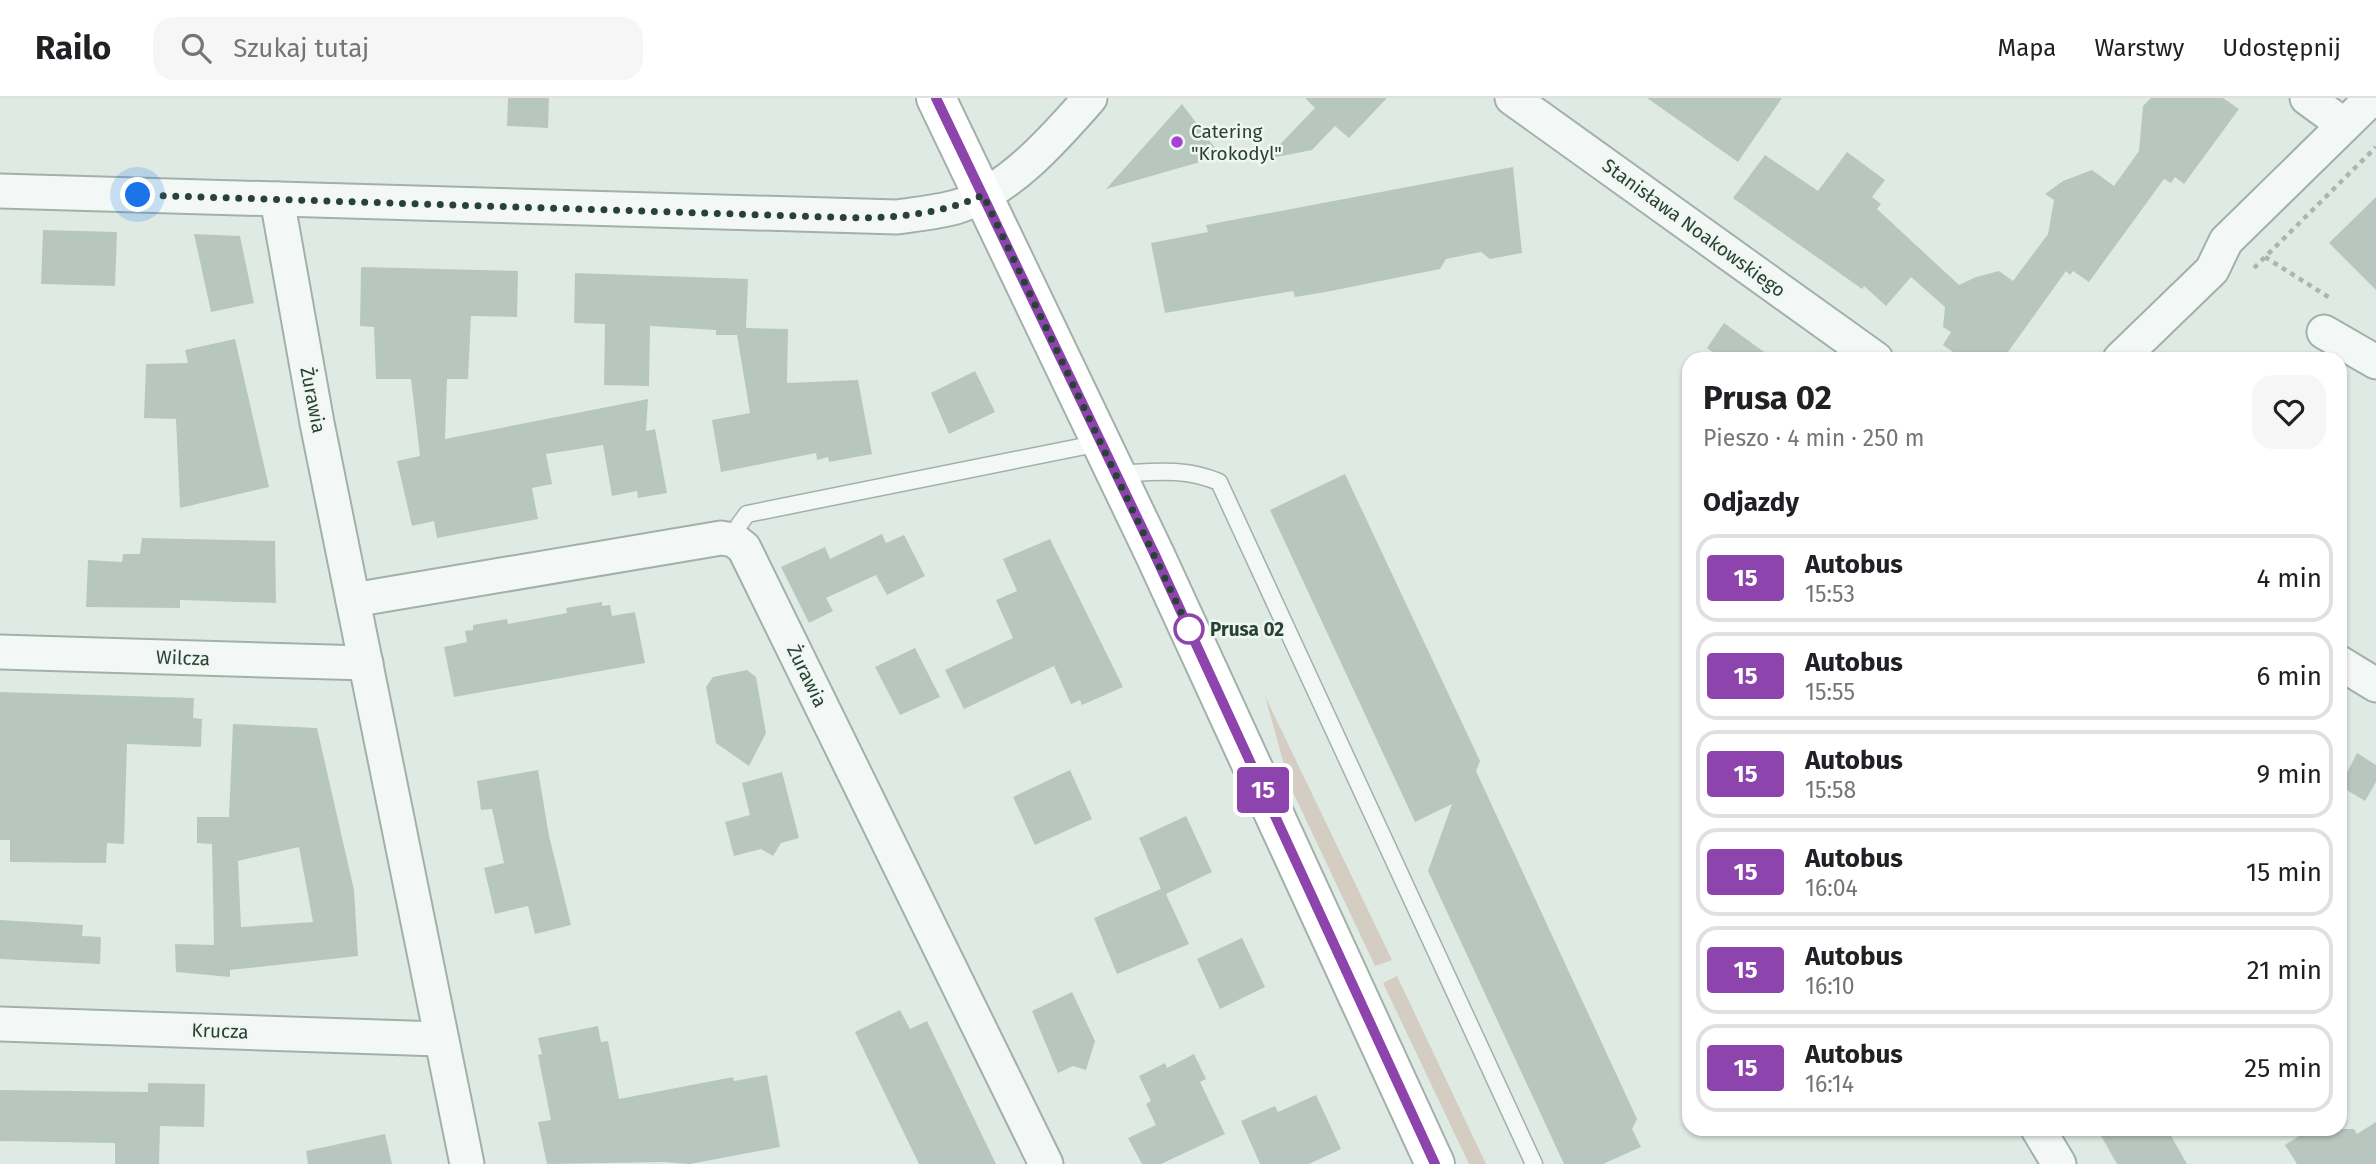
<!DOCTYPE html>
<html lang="pl">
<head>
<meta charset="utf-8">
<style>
  :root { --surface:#fff; --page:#f6f6f6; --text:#202124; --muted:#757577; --line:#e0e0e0 }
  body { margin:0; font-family:"Fira Sans",sans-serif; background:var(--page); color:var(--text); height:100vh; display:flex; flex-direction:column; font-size:26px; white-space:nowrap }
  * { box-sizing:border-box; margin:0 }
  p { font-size:23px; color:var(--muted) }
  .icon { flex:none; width:38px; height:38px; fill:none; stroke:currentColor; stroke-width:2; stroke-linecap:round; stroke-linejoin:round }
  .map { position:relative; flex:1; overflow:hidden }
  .panel { position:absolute; left:1682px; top:254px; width:665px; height:784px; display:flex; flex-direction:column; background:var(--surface); border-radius:21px; box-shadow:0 2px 5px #0004 }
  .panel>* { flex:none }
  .badge { padding:0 14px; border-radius:5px; font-size:24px; line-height:46px }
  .you { position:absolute; width:35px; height:35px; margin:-18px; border:5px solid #fff; border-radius:50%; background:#1a73e8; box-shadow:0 0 0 10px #1a73e833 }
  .map>.badge { position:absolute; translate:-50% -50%; box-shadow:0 0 0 4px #fff }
  h2 { padding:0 21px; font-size:26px; line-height:63px }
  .round { display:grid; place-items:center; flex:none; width:74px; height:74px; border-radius:21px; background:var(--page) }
  .summary { display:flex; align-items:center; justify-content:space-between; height:119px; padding:0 21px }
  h1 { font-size:33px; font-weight:700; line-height:52px }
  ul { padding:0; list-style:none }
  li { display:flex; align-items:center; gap:21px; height:88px; margin:0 14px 10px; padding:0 7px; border:4px solid var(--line); border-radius:21px }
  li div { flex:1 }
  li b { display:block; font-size:26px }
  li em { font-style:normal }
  li .badge { min-width:77px; font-weight:700; text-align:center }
  header { display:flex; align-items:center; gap:42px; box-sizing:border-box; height:98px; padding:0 35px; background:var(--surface); border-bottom:2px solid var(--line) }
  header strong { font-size:33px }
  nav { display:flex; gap:38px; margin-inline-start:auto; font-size:24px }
  .search { width:490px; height:63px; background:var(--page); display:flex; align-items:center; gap:18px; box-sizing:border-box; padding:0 24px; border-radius:21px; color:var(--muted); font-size:26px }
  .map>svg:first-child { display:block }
  .green { fill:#d4cdc1 }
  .building { fill:#b7c7bf; fill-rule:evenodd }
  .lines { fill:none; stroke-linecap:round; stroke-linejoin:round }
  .lane-casing { stroke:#a1b1a9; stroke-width:19 }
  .street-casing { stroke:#a1b1a9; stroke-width:37 }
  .secondary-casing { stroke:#a1b1a9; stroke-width:42 }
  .path { stroke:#aab6b1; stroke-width:4.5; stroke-dasharray:5 5; stroke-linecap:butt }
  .lane { stroke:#f3f8f6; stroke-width:16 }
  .street { stroke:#f3f8f6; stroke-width:33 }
  .secondary { stroke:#fff; stroke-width:38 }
  .line-casing { stroke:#fff; stroke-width:16 }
  .line { stroke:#8e44ad; stroke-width:10 }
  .walk { stroke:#284235; stroke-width:7; stroke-dasharray:0 12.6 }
  .poi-dot { fill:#a940d5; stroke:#f0f7f3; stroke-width:2.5 }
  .stop-dot { fill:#fff; stroke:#8e44ad; stroke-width:3.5 }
  .labels { text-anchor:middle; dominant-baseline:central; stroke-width:5; stroke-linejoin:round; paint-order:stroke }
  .poi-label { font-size:19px; fill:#284235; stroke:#f0f7f3; text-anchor:start }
  .street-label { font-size:19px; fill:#284235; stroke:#f0f7f3 }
  .stop-label { font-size:19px; font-weight:bold; fill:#284235; stroke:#f0f7f3; text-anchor:start }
</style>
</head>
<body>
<header>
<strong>Railo</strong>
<div class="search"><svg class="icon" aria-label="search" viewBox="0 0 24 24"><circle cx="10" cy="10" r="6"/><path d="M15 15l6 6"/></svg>Szukaj tutaj</div>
<nav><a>Mapa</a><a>Warstwy</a><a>Udostępnij</a></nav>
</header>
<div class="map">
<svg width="2376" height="1066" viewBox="0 0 2376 1066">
  <rect width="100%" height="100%" fill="#e0eae5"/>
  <g class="green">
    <path d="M1265,598l127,264 -17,6 -85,-180z"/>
    <path d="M1397,878l89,188h-17l-86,-181z"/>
  </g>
  <g class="building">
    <path d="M508,0h41l-1,30 -41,-2z"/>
    <path d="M1305,0h82l-38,40 -14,-12 -23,24 -46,9 49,-51z"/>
    <path d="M1647,0h135l-44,64z"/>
    <path d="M2151,0h72l16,11 -55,75 -9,-7 -4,6 -7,-4 -75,103 -16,-11 -3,4 -4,-4 -63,88h-40l-20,-14 8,-13 -8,-5 2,-20 -34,-30 -25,29 -22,-20 -2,3 -129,-91 32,-43 53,36 29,-39 38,28 -13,17 9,7 -4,5 82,76 17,-8 23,-6 14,10 35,-47 6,-34 -9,-6 18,-13 29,-11 22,16 25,-35 4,-45z"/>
    <path d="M1182,6l39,52 -115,33z"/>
    <path d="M1513,69l9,86 -32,6 -9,-7 -35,7 -6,10 -114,23 -31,5 -2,-6 -128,22 -14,-70 57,-11 -2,-7z"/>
    <path d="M2376,99v93l-47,-47z"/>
    <path d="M43,132l74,2 -2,54 -74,-2z"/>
    <path d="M194,136l46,2 14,67 -43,9z"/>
    <path d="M361,169l157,4 -1,46 -46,-1 -3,63h-21l-2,60 203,-40 -2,32 9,-2 12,64 -29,5 -1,-7 -25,5 -9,-51 -57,9 6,30 -20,4 6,31 -101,19 -3,-17 -22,5 -15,-65 23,-5 -9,-77h-35l-2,-52 -14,-1z"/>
    <path d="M575,175l173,6 -2,49 42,1 -1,54 71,-3 14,74 -43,8 -1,-5 -11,3 -1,-7 -95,19 -9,-52 38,-7 -13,-78h-21v-5l-66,-4 -1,60 -45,-1 1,-61 -31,-1z"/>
    <path d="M1724,225l50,36h-52l-15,-11z"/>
    <path d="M235,241l34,148 -89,21 -4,-89 -32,-1 2,-54 42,-1 -3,-13z"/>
    <path d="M975,273l20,41 -46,22 -18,-41z"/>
    <path d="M1345,376l135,287 -4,10 161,348 -5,10 9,18 -38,17h-39l-136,-293 24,-67 -37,18 -145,-312z"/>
    <path d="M882,436l4,9 18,-8 21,41 -38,19 -11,-20 -50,23 7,13 -24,12 -28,-56 44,-20 5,12z"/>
    <path d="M142,440l133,3 1,62 -96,-3v8l-94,-1 2,-47 34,2 1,-8h17z"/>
    <path d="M1050,441l73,148 -41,18 -2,-5 -9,4 -17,-38 -90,43 -19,-39 68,-32 -17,-38 21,-9 -14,-32z"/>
    <path d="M602,504v4l8,-1 2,11 23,-4 10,51 -191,34 -10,-50 23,-5 -2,-11 8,-1v-5l34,-6 1,5 59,-11 -1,-5z"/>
    <path d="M915,550l25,49 -40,18 -25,-48z"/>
    <path d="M747,572l9,7 10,56 -17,33 -33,-23 -10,-56 7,-10z"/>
    <path d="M0,594l194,6 -1,20 9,1 -1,28 -74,-3 -3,100 -17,-1 -1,20 -96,-1v-22h-10z"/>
    <path d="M233,626l84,4 37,162 4,66 -128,14v7l-54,-5 -1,-28 39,1 -2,-101 -15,-1v-26h32zM299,749l14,75 -72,5 -3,-66z"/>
    <path d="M2357,655l19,12v17l-11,19 -25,-15z"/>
    <path d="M538,672l11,66 22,89 -36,9 -7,-28 -33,8 -11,-46 20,-5 -12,-54 -11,1 -4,-29z"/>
    <path d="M1070,672l22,49 -57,26 -22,-48z"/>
    <path d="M782,674l17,66 -18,5 -8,13 -12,-7 -27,7 -9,-34 25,-7 -8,-32z"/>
    <path d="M1186,718l26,56 -46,22 23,50 -72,30 -23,-56 67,-29 -22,-51z"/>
    <path d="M0,822l83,5 -1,11 19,1 -1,27 -100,-5z"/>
    <path d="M1242,840l23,49 -45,22 -23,-50z"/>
    <path d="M1072,894l23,49 -9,29 -13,-4 -15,7 -26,-62z"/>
    <path d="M900,912l10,19 17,-8 69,143h-77l-64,-132z"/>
    <path d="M598,928l3,16 7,-1 11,58 114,-22 1,4 33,-6 13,72 -90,17 -26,-2 -117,2 -9,-42 13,-2 -13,-65 4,-1 -4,-16z"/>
    <path d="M1194,956l12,25 -6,3 25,52 -64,30h-19l-14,-26 28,-13 -10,-21 5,-3 -12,-25 26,-13 2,5z"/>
    <path d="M148,985l57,1 -1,43 -44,-1 -1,38h-44v-21l-115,-2v-51l148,2z"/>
    <path d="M1316,997l25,54 -32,15h-49l-19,-43 34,-15 3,6z"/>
    <path d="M2376,1024v42h-79l-12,-19 25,-16h44l3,5z"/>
    <path d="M2097,1031h70l20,35h-70z"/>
    <path d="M385,1036l7,30h-84l-2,-13z"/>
  </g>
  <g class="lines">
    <g class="lane-casing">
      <g id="lane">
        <path d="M1116,376c36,-2 69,-7 103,8l315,682"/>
        <path d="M734,442l5,-15 8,-11 353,-71"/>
      </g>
    </g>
    <g class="street-casing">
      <g id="street">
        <path d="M1512,0l364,261"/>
        <path d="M2307,0l37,27"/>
        <path d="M0,93l897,26c20,-3 41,-5 59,-10 52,-15 100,-70 134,-109"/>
        <path d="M277,101l40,224 150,741"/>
        <path d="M2324,234l52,30"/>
        <path d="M2120,261l92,-89 14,-29 146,-143"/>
        <path d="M353,502l368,-62 13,2 10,8 302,616"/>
        <path d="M0,554l366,11"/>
        <path d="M2340,565l36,22"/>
        <path d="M0,926l439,15"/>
        <path d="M2038,1031l21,35"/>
      </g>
    </g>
    <g class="secondary-casing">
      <path id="secondary" d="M936,0l219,457 280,609"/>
    </g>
    <g class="path">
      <path d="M2265,159l65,41"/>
      <path d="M2254,170l122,-121"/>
    </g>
    <use href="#lane" class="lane"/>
    <use href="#street" class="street"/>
    <use href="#secondary" class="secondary"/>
  </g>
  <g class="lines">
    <g class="line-casing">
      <path id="line" d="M936,0l219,457 280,609"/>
    </g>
    <use href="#line" class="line"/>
    <path class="walk" d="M138,97l723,23c42,-1 83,-5 122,-23l206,434"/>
  </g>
  <circle class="poi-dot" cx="1177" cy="44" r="7"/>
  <circle class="stop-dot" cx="1189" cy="531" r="14"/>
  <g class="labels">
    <g class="poi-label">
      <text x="1191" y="33">Catering<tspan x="1191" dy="22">"Krokodyl"</tspan></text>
    </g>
    <g class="street-label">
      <text transform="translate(1694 130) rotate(36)">Stanisława Noakowskiego</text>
      <text transform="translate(313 302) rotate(79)">Żurawia</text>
      <text transform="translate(183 560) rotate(2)">Wilcza</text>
      <text transform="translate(807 578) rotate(64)">Żurawia</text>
      <text transform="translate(220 933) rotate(2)">Krucza</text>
    </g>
    <g class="stop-label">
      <text x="1210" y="531">Prusa 02</text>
    </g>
  </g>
</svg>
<div class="you" style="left:138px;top:97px"></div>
<b class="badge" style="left:1263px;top:692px;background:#8e44ad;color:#fff">15</b>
<section class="panel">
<div class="summary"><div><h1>Prusa 02</h1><p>Pieszo · 4 min · 250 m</p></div><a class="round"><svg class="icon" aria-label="heart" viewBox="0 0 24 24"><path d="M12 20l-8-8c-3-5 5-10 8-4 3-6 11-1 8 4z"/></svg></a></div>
<h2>Odjazdy</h2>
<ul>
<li><span class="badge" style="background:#8e44ad;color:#fff">15</span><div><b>Autobus</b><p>15:53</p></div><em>4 min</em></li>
<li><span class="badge" style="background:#8e44ad;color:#fff">15</span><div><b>Autobus</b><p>15:55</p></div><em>6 min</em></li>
<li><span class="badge" style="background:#8e44ad;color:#fff">15</span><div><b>Autobus</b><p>15:58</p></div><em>9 min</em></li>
<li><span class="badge" style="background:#8e44ad;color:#fff">15</span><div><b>Autobus</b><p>16:04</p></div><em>15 min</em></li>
<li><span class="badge" style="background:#8e44ad;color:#fff">15</span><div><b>Autobus</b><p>16:10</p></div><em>21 min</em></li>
<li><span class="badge" style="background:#8e44ad;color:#fff">15</span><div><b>Autobus</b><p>16:14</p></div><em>25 min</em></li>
</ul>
</section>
</div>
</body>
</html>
